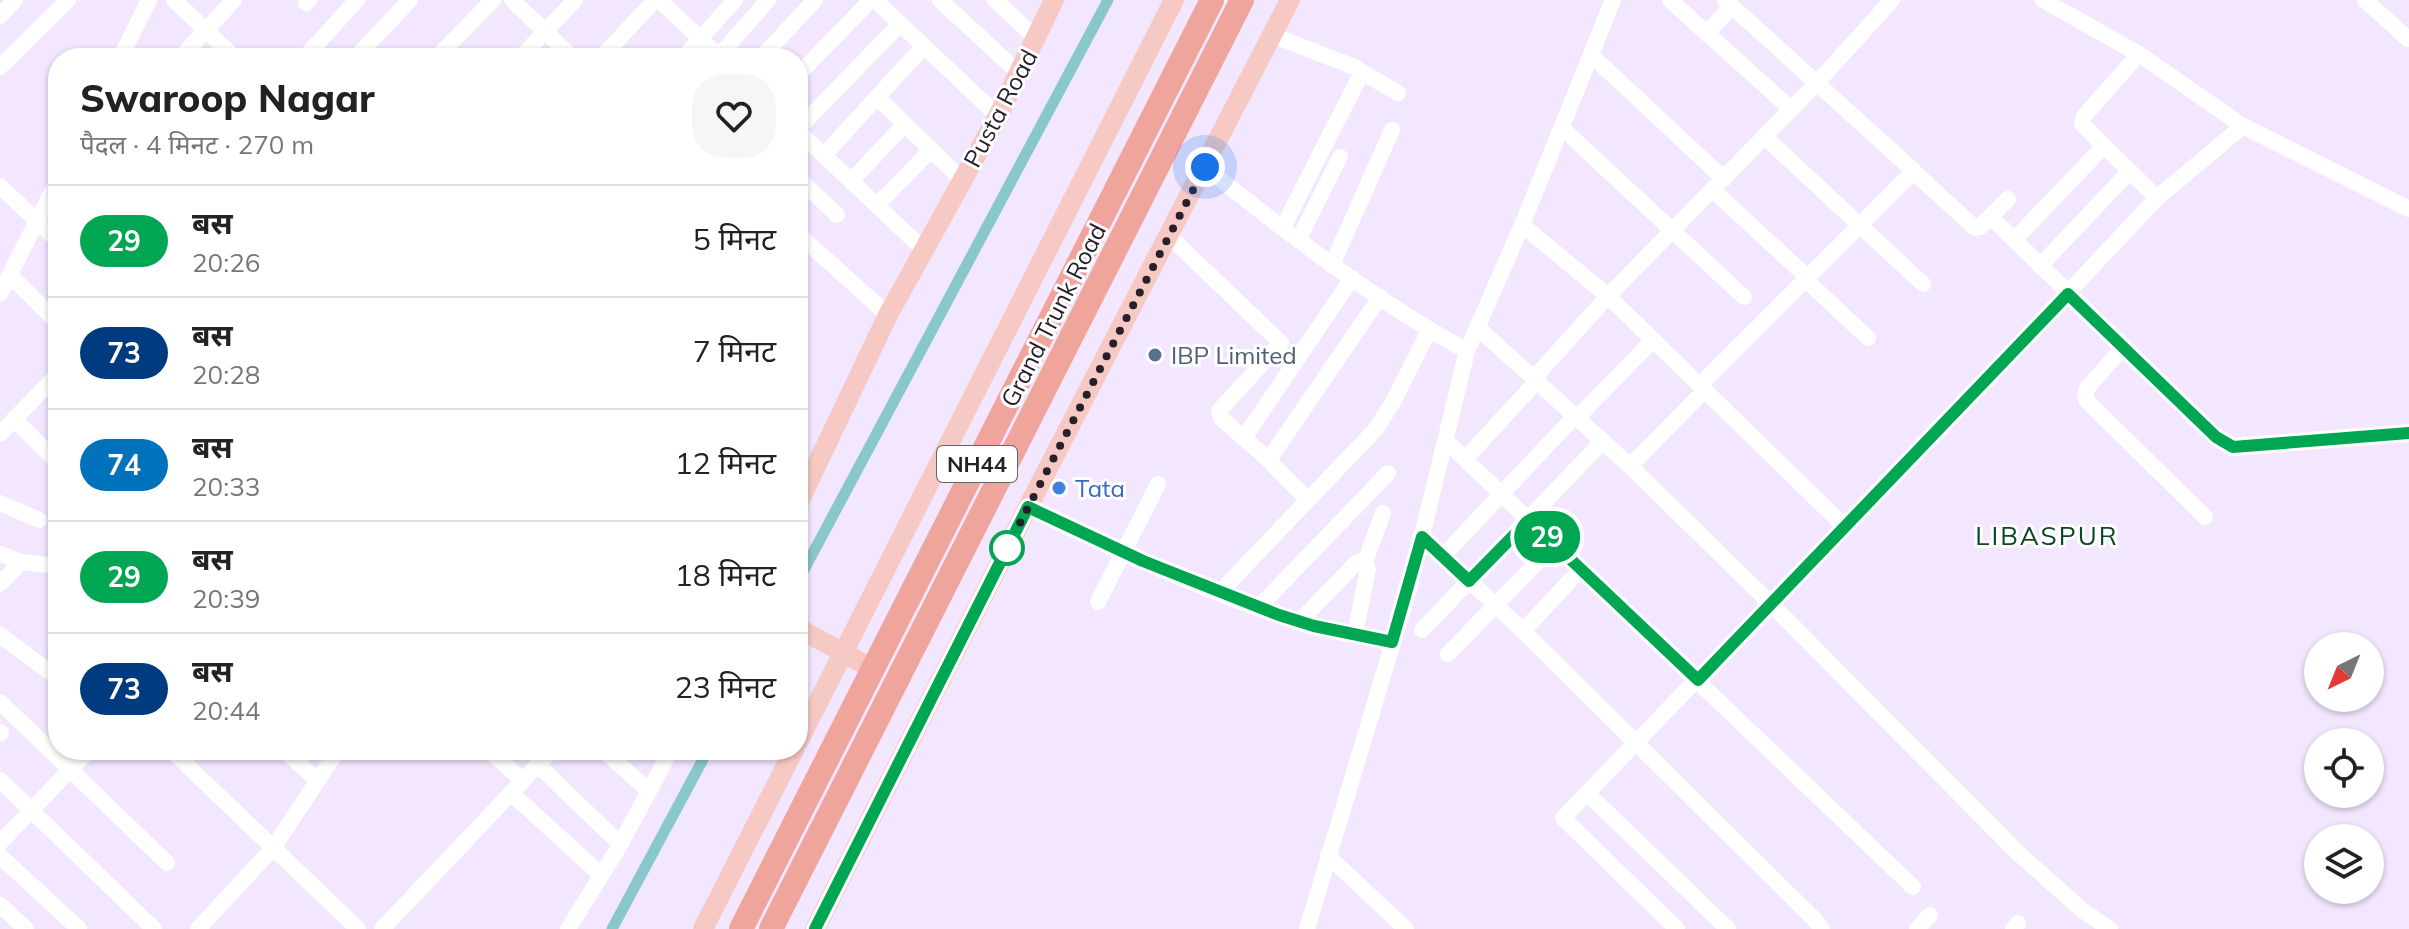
<!DOCTYPE html>
<html lang="hi">
<head>
<meta charset="utf-8">
<style>
  :root { --surface:#fff; --page:#f6f6f6; --text:#222; --muted:#767676; --line:#e0e0e0 }
  body { margin:0; font-family:Mulish,"Noto Sans Devanagari",sans-serif; background:var(--page); color:var(--text); height:100vh; display:flex; flex-direction:column; font-size:30px; white-space:nowrap }
  * { box-sizing:border-box; margin:0 }
  p { font-size:26px; color:var(--muted) }
  .icon { flex:none; width:44px; height:44px; fill:none; stroke:currentColor; stroke-width:2; stroke-linecap:round; stroke-linejoin:round }
  .map { position:relative; flex:1; overflow:hidden }
  .panel { position:absolute; left:48px; top:48px; width:760px; height:712px; display:flex; flex-direction:column; background:var(--surface); border-radius:32px; box-shadow:0 2px 6px #0004 }
  .panel>* { flex:none }
  .badge { padding:0 16px; border-radius:26px; font-size:28px; line-height:52px }
  .needle { width:52px; rotate:223deg }
  .controls { position:absolute; left:2304px; top:632px; display:grid; gap:16px }
  .controls a { display:grid; place-items:center; width:80px; height:80px; border-radius:50%; background:var(--surface); box-shadow:0 2px 6px #0004; font-size:40px }
  .you { position:absolute; width:40px; height:40px; margin:-20px; border:6px solid #fff; border-radius:50%; background:#1a73e8; box-shadow:0 0 0 12px #1a73e833 }
  .map>.badge { position:absolute; translate:-50% -50%; box-shadow:0 0 0 4px #fff }
  .round { display:grid; place-items:center; flex:none; width:84px; height:84px; border-radius:32px; background:var(--page) }
  .summary { display:flex; align-items:center; justify-content:space-between; height:136px; padding:0 32px }
  h1 { font-size:38px; font-weight:800; line-height:60px }
  ul { padding:0; list-style:none }
  li { display:flex; align-items:center; gap:24px; height:112px; padding:0 32px; border-top:2px solid var(--line) }
  li div { flex:1 }
  li b { display:block; font-size:30px }
  li em { font-style:normal }
  li .badge { min-width:88px; font-weight:700; text-align:center }
  .map>svg:first-child { display:block }
  .lines { fill:none; stroke-linecap:round; stroke-linejoin:round }
  .canal { stroke:#88c8cb; stroke-width:11 }
  .minor { stroke:#fff; stroke-width:16 }
  .major { stroke:#f6c9c4; stroke-width:20 }
  .highway { stroke:#f0a59c; stroke-width:24 }
  .line-casing { stroke:#fff; stroke-width:18 }
  .line { stroke:#00a651; stroke-width:12 }
  .walk { stroke:#25202a; stroke-width:8; stroke-dasharray:0 14.4 }
  .service-dot { fill:#5c6f8a; stroke:#fff; stroke-width:3 }
  .shop-dot { fill:#3f7fe0; stroke:#fff; stroke-width:3 }
  .stop-dot { fill:#fff; stroke:#00a651; stroke-width:4 }
  .labels { text-anchor:middle; dominant-baseline:central; stroke-width:6; stroke-linejoin:round; paint-order:stroke }
  .shield { fill:#fff; stroke:#66636a; stroke-width:2 }
  .shield-label { font-size:22px; font-weight:bold; fill:#25202a }
  .street-label { font-size:24px; fill:#25202a; stroke:#fff }
  .service-label { font-size:24px; fill:#4e5e75; stroke:#fff; text-anchor:start }
  .shop-label { font-size:24px; fill:#366cbe; stroke:#fff; text-anchor:start }
  .neighbourhood-label { font-size:26px; letter-spacing:2px; fill:#0c4626; stroke:#fff }
</style>
</head>
<body>
<div class="map">
<svg width="2409" height="929" viewBox="0 0 2409 929">
  <rect width="100%" height="100%" fill="#f2e7fe"/>
  <g class="lines">
    <g class="canal">
      <path d="M798,581l310,-581"/>
      <path d="M612,929l96,-179"/>
    </g>
    <g class="minor">
      <path d="M174,0l61,58"/>
      <path d="M512,0l61,58"/>
      <path d="M659,0l62,58"/>
      <path d="M875,0l123,116"/>
      <path d="M940,0l79,73"/>
      <path d="M995,0l41,38"/>
      <path d="M1670,0l121,109"/>
      <path d="M2043,0l96,54 104,72 166,83"/>
      <path d="M2365,0l43,39"/>
      <path d="M306,3l3,-3"/>
      <path d="M0,16l15,-16"/>
      <path d="M1707,33l25,-27"/>
      <path d="M1272,35l85,33 4,6 -78,153"/>
      <path d="M2139,54l-55,62 -2,8 75,74"/>
      <path d="M1591,55l133,124"/>
      <path d="M120,58l29,-58"/>
      <path d="M180,58l54,-58"/>
      <path d="M304,58l53,-58"/>
      <path d="M355,58l55,-58"/>
      <path d="M436,58l57,-58"/>
      <path d="M520,58l55,-58"/>
      <path d="M601,58l54,-58"/>
      <path d="M683,58l52,-58"/>
      <path d="M717,58l51,-58"/>
      <path d="M761,58l54,-58"/>
      <path d="M0,67l68,-67"/>
      <path d="M1360,71l38,22"/>
      <path d="M798,75l73,-75"/>
      <path d="M877,97l85,83"/>
      <path d="M1562,128l182,169"/>
      <path d="M798,129l102,-105"/>
      <path d="M798,131l126,119"/>
      <path d="M1765,137l158,147"/>
      <path d="M824,155l100,-109"/>
      <path d="M1205,167c83,67 169,133 262,184"/>
      <path d="M1913,171l62,57 5,-1 28,-28"/>
      <path d="M798,178l39,37"/>
      <path d="M851,181l54,-57"/>
      <path d="M0,186l58,55"/>
      <path d="M1713,190l95,88"/>
      <path d="M877,205l54,-55"/>
      <path d="M1995,221l221,216 17,10 176,-14"/>
      <path d="M1522,225l86,71 207,-211 77,-85"/>
      <path d="M798,234l90,81"/>
      <path d="M1169,236l112,107 -62,68 2,7 50,44"/>
      <path d="M1299,239l41,-82"/>
      <path d="M2015,239l88,-92"/>
      <path d="M1332,265l60,-135"/>
      <path d="M2040,266l89,-94"/>
      <path d="M10,275l48,48"/>
      <path d="M1806,280l62,58"/>
      <path d="M0,294l58,-114"/>
      <path d="M1477,327l153,139 141,138 248,250 63,56 28,19"/>
      <path d="M2123,348l-35,39 -3,7 2,7 118,116"/>
      <path d="M1535,377l73,-81 237,231"/>
      <path d="M1700,385l214,-214 -189,-171"/>
      <path d="M1578,417l75,-77"/>
      <path d="M14,419l44,44"/>
      <path d="M0,434l58,-60"/>
      <path d="M1244,438l108,-160"/>
      <path d="M1447,442l466,445"/>
      <path d="M1465,459l73,-79"/>
      <path d="M1630,466l75,-76"/>
      <path d="M1308,500l-34,-34 -3,-4 1,-7 108,-158"/>
      <path d="M0,503l39,17"/>
      <path d="M1028,507c87,41 181,88 273,115 30,9 61,14 91,20"/>
      <path d="M1422,537l101,94 293,290 6,8"/>
      <path d="M0,554l21,8 37,4"/>
      <path d="M1443,556l133,-141"/>
      <path d="M1365,562l18,-49"/>
      <path d="M0,584l21,-22"/>
      <path d="M1220,592l156,-163 17,-27 36,-71"/>
      <path d="M1098,602l60,-118"/>
      <path d="M1259,607l129,-134"/>
      <path d="M1299,622l57,-59 7,-2 5,8 -13,65"/>
      <path d="M1422,630l181,-189"/>
      <path d="M1523,631l57,-61"/>
      <path d="M0,635l58,43"/>
      <path d="M1448,654l106,-109"/>
      <path d="M0,702l167,161"/>
      <path d="M0,732l1,1"/>
      <path d="M171,750l187,179"/>
      <path d="M284,750l33,30"/>
      <path d="M489,750l34,31"/>
      <path d="M603,750l46,41"/>
      <path d="M389,751l1,-1"/>
      <path d="M538,765l82,79"/>
      <path d="M0,780l154,149"/>
      <path d="M511,793l90,82"/>
      <path d="M1587,793l141,136"/>
      <path d="M0,843l89,-93"/>
      <path d="M0,856l79,73"/>
      <path d="M1328,856l78,73"/>
      <path d="M0,905l26,24"/>
      <path d="M198,929l75,-81 65,-98"/>
      <path d="M382,929l170,-179"/>
      <path d="M568,929l51,-82 52,-97"/>
      <path d="M1307,929l102,-340 58,-238 55,-126 91,-225"/>
      <path d="M1677,929l-114,-111 418,-433 176,-187 86,-72"/>
      <path d="M1917,929l13,-14"/>
      <path d="M2013,929l5,-6"/>
    </g>
    <g class="major">
      <path d="M798,504l90,-189 110,-199 56,-116"/>
      <path d="M798,628l75,41"/>
      <path d="M798,742l376,-742"/>
      <path d="M703,929l91,-179"/>
      <path d="M815,929l213,-422 262,-507"/>
    </g>
    <g class="highway">
      <path d="M741,929l471,-929"/>
      <path d="M771,929l471,-929"/>
    </g>
  </g>
  <g class="lines">
    <g class="line-casing">
      <path id="line" d="M815,929l213,-422 115,54 136,54 35,11 78,16 30,-105 47,44 60,-61 169,160 370,-386 148,143 17,10 176,-14"/>
    </g>
    <use href="#line" class="line"/>
    <path class="walk" d="M1007,548l198,-381"/>
  </g>
  <circle class="service-dot" cx="1155" cy="355" r="8"/>
  <circle class="shop-dot" cx="1059" cy="488" r="8"/>
  <circle class="stop-dot" cx="1007" cy="548" r="16"/>
  <g class="labels">
    <rect class="shield" x="937" y="446" width="80" height="36" rx="6"/>
    <g class="shield-label">
      <text x="977" y="464">NH44</text>
    </g>
    <g class="street-label">
      <text transform="translate(1000 108) rotate(-62)">Pusta Road</text>
      <text transform="translate(1053 315) rotate(-63)">Grand Trunk Road</text>
    </g>
    <g class="service-label">
      <text x="1171" y="355">IBP Limited</text>
    </g>
    <g class="shop-label">
      <text x="1075" y="488">Tata</text>
    </g>
    <g class="neighbourhood-label">
      <text x="2047" y="535">LIBASPUR</text>
    </g>
  </g>
</svg>
<div class="controls">
<a><svg class="needle" viewBox="-14 -14 28 28"><path d="M0-13l5 13h-10z" fill="#e53935"/><path d="M0 13l5-13h-10z" fill="#767676"/></svg></a>
<a><svg class="icon" aria-label="locate" viewBox="0 0 24 24"><circle cx="12" cy="12" r="6"/><path d="M12 2v4M12 18v4M2 12h4M18 12h4"/></svg></a>
<a><svg class="icon" aria-label="layers" viewBox="0 0 24 24"><path d="M12 4l9 5-9 5-9-5zM3 14l9 5 9-5"/></svg></a>
</div>
<div class="you" style="left:1205px;top:167px"></div>
<b class="badge" style="left:1547px;top:537px;background:#00a651;color:#fff">29</b>
<section class="panel">
<div class="summary"><div><h1>Swaroop Nagar</h1><p>पैदल · 4 मिनट · 270 m</p></div><a class="round"><svg class="icon" aria-label="heart" viewBox="0 0 24 24"><path d="M12 20l-8-8c-3-5 5-10 8-4 3-6 11-1 8 4z"/></svg></a></div>
<ul>
<li><span class="badge" style="background:#00a651;color:#fff">29</span><div><b>बस</b><p>20:26</p></div><em>5 मिनट</em></li>
<li><span class="badge" style="background:#003b80;color:#fff">73</span><div><b>बस</b><p>20:28</p></div><em>7 मिनट</em></li>
<li><span class="badge" style="background:#0072bc;color:#fff">74</span><div><b>बस</b><p>20:33</p></div><em>12 मिनट</em></li>
<li><span class="badge" style="background:#00a651;color:#fff">29</span><div><b>बस</b><p>20:39</p></div><em>18 मिनट</em></li>
<li><span class="badge" style="background:#003b80;color:#fff">73</span><div><b>बस</b><p>20:44</p></div><em>23 मिनट</em></li>
</ul>
</section>
</div>
</body>
</html>
